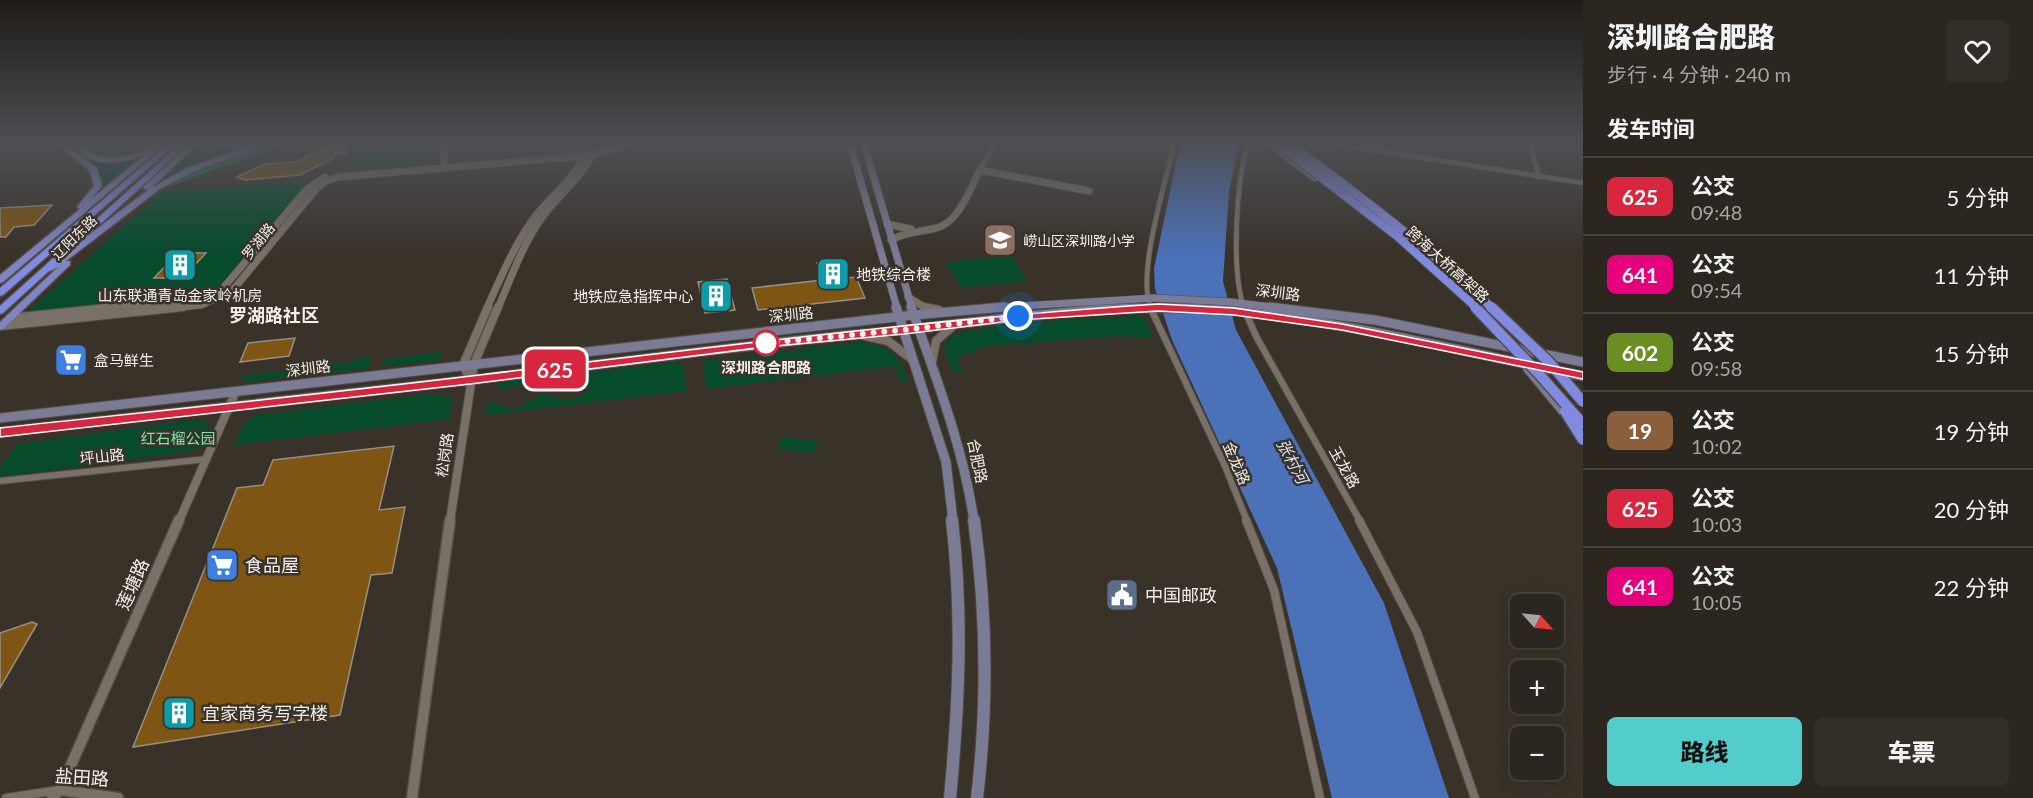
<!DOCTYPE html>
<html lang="zh">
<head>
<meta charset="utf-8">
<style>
  :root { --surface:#2b261f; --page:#332e28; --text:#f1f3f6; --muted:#a6a5a4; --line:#47433d; --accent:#53cdcb }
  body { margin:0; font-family:Lato,"Noto Sans SC",sans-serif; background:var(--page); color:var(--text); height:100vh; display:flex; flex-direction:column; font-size:22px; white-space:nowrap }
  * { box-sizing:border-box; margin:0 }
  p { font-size:20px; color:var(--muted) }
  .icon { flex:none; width:33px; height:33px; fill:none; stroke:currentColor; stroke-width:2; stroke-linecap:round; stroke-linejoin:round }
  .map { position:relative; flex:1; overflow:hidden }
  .drawer { display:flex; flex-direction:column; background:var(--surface); width:450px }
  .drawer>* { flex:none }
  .badge { padding:0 12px; border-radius:9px; font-size:21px; line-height:39px }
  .needle { width:39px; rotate:117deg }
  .controls { position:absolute; left:1510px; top:594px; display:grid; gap:12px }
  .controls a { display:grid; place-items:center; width:54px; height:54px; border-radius:9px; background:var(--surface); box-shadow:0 3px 15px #0003,0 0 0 2px var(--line); font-size:30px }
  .you { position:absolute; width:30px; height:30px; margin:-15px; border:4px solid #fff; border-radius:50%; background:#1a73e8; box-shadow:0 0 0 9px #1a73e833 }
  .map>.badge { position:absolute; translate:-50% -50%; box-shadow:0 0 0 3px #fff }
  h2 { padding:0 24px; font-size:22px; line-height:54px }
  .round { display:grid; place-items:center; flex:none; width:63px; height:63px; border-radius:9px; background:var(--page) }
  .head { display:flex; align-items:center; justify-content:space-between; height:102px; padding:0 24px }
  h1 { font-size:28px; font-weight:800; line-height:45px }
  .button { display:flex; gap:12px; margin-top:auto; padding:12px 24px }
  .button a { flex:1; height:69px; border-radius:9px; background:var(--accent); color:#111; font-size:24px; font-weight:800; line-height:69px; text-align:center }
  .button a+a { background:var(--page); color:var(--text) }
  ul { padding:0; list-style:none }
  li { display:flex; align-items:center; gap:18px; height:78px; padding:0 24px; border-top:2px solid var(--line) }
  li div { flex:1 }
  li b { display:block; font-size:22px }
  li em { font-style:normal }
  li .badge { min-width:66px; font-weight:700; text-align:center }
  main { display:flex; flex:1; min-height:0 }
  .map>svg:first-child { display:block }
  .green { fill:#054b2c }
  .forest { fill:#0f7b4b }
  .water { fill:#4b71b8 }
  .building { fill:#7e5512; stroke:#978f85; stroke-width:1.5 }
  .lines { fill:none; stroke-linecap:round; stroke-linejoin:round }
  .minor-far2-casing { stroke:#534d46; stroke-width:6 }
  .minor-far1-casing { stroke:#534d46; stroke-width:8 }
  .minor-casing { stroke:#534d46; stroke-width:10 }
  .tertiary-far2-casing { stroke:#534d46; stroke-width:8 }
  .tertiary-far1-casing { stroke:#534d46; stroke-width:10 }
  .tertiary-casing { stroke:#534d46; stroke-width:13 }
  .secondary-far2-casing { stroke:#534d46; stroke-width:8 }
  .secondary-far1-casing { stroke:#534d46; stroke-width:11 }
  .secondary-casing { stroke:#534d46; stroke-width:14 }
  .primary-casing { stroke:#534d46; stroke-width:3 }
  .trunk-casing { stroke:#534d46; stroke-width:3 }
  .minor-far2 { stroke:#797168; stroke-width:4.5 }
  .minor-far1 { stroke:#797168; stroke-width:6 }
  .minor { stroke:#797168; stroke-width:8 }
  .tertiary-far2 { stroke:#797168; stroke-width:7 }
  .tertiary-far1 { stroke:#797168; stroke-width:8 }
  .tertiary { stroke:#797168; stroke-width:10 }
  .secondary-far2 { stroke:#7c7b95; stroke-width:7 }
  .secondary-far1 { stroke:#7c7b95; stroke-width:9 }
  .secondary { stroke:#7c7b95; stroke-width:12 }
  .primary { fill:#7f84c3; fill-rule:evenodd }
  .trunk { fill:#818ae1; fill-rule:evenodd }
  .secondary-bridge-casing { stroke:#534d46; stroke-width:8; stroke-linecap:butt }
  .trunk-bridge-far1-casing { stroke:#534d46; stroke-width:10; stroke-linecap:butt }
  .trunk-bridge-casing { stroke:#534d46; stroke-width:13; stroke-linecap:butt }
  .secondary-bridge { stroke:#7c7b95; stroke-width:7 }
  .trunk-bridge-far1 { stroke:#818ae1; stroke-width:8 }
  .trunk-bridge { stroke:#818ae1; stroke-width:10 }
  .line { fill:#d7263d; stroke:#fff; stroke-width:1.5 }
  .walk { stroke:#f4efea; stroke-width:6; stroke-dasharray:0 10.8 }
  .stop-dot { fill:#fff; stroke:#d7263d; stroke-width:3 }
  .labels { text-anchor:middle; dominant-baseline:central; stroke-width:5; stroke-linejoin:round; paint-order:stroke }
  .far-street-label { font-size:14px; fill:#f4efea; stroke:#393229 }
  .far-poi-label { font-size:14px; fill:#f4efea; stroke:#393229; text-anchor:start }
  .street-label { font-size:15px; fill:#f4efea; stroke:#393229 }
  .poi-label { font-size:15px; fill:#f4efea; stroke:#393229; text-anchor:start }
  .stop-label { font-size:15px; font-weight:bold; fill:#f4efea; stroke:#393229 }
  .park-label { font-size:15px; fill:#6feba6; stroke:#393229 }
  .water-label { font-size:16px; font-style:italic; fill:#d4e0f3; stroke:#393229 }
  .quarter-label { font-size:18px; font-weight:bold; fill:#f4efea; stroke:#393229 }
  .near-poi-label { font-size:18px; fill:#f4efea; stroke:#393229; text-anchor:start }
  .near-street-label { font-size:18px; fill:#f4efea; stroke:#393229 }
</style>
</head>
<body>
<main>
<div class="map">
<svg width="1583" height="798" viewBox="0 0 1583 798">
  <rect width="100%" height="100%" fill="#393229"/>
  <g class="green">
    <path d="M67,144h86c-13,9 -56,21 -65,4l-13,3z"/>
    <path d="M199,144l26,5 25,-3 -89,34z"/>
    <path d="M357,144h76l1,10 -15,9 -66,3z"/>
    <path d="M150,152l-53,45c14,-23 6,-25 -13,-40l28,3z"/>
    <path d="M309,181l-95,111 -187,20 136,-121z"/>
    <path d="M1011,256l16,25 -66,7 -15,-26z"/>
    <path d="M1140,316l5,3 8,19 -38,-2 -137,11 2,4 -23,5 5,15 -9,1 -9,-22 3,-10c19,-18 160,-23 193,-24z"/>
    <path d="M858,342c31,4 40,8 50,39h-8l-4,-15 -190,23 -3,-25 3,-5 12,1z"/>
    <path d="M442,352l-1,6 -3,3 -56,5 2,-7z"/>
    <path d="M372,357l-2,9 -6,3 -118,13 -6,-6 114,-14 1,-3z"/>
    <path d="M679,362l5,6 3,23 -201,24 2,-14 23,8 7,-1 23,-14c20,3 31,14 48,-6l-4,-10 -5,-2 -36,8 -14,-2 -29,8 -6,-3 14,-6z"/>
    <path d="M432,394l21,4 -4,21 -214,26 8,-21 14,-9z"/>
    <path d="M194,420l13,2 2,12 -6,12 -11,5 -192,26v-9l17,-24z"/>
    <path d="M781,437l36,4 -2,12 -37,-4z"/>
  </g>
  <path class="forest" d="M271,144h18l-134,47 21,-12z"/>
  <path class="water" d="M1180,144h58l-9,48 -6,89 13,49 148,273 65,195h-117l-55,-230 -105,-228 -17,-51 -1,-21z"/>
  <g class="building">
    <path d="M348,145l-1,8 -12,1 -1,4 -34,17 -55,5 -8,-3 28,-13 32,-2 28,-14z"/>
    <path d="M52,205l-18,20 -20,2 -8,10h-6v-29z"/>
    <path d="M178,253h28l-23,25h-29z"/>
    <path d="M840,261l7,17 9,-1 9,21 -107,12 -6,-22 71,-8 -6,-17z"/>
    <path d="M727,279l8,31 -30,3 -7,-31z"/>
    <path d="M295,338l-6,18 -49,6 8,-19z"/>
    <path d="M394,446l-15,64 26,-3 -13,66 -21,2 -31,140 -207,32 104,-259 26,-3 10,-25z"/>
    <path d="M32,622l5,2 -37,64v-55z"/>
  </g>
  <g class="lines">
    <g class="minor-far2-casing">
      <g id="minor-far2">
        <path d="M1335,144l248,39"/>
        <path d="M1530,144l9,33"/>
        <path d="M980,170l15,-26"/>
        <path d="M1151,308c-15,-32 15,-127 23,-164"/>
        <path d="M1244,308c-13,-37 -8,-126 4,-164"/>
      </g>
    </g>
    <g class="minor-far1-casing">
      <g id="minor-far1">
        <path d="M1150,307l75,159 22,55"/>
        <path d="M1243,307l14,31 103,183"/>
        <path d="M0,481l207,-22"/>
      </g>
    </g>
    <g class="minor-casing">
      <g id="minor">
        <path d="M1246,520l28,70 46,208"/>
        <path d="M1359,520l58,112 58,166"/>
        <path d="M6,798l53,-8"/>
      </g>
    </g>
    <g class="tertiary-far2-casing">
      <g id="tertiary-far2">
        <path d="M444,144v23"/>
        <path d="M887,224l24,5"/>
        <path d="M891,240c14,-8 29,-8 45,-12 23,-5 34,-40 44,-58l109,21"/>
        <path d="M908,297l16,10 7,1"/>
        <path d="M102,308l109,-11 8,-4 87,-103 19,-13"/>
        <path d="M169,308l32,-3 31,-14 85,-103 9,-7 12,-4 255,-22 38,-11"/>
        <path d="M487,308c13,-29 26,-60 44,-86 17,-25 43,-40 54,-69"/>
        <path d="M498,308c13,-30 24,-62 43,-89 16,-23 40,-40 52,-66"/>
      </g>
    </g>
    <g class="tertiary-far1-casing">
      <g id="tertiary-far1">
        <path d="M924,307l15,3"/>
        <path d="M10,318l107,-11"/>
        <path d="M1,326l182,-19"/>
        <path d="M865,336l23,5 25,19"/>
        <path d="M932,362l4,-21 19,-17"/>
        <path d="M470,380l-7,-15 25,-58"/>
        <path d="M179,521l57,-130"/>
        <path d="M450,521l24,-157 24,-57"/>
      </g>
    </g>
    <g class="tertiary-casing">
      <g id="tertiary">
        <path d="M60,790l58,8"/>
        <path d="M52,798l8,-8 119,-270"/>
        <path d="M412,798l38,-278"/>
      </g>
    </g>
    <g class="secondary-far2-casing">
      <g id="secondary-far2">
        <path d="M850,144l47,164"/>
        <path d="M864,144l48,164"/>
        <path d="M1270,144l45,34"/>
        <path d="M1230,302l51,6"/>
        <path d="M988,308l166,-10"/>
        <path d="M1152,308h15"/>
      </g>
    </g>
    <g class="secondary-far1-casing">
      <g id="secondary-far1">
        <path d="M896,307l50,155 7,59"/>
        <path d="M911,307c25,71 52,139 63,214"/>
        <path d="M1269,307l106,13 208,42"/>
        <path d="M1528,369l39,47"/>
        <path d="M0,418l914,-103 90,-8"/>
        <path d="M0,432c157,-17 314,-34 470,-52 130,-15 260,-34 391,-46 122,-11 252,-35 375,-23 117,12 232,42 347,65"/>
      </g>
    </g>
    <g class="secondary-casing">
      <g id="secondary">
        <path d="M974,520c13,93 14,185 3,278"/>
        <path d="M950,798c9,-96 13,-182 2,-278"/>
      </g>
    </g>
    <g class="primary-casing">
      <g id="primary">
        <path d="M57,144h8l32,24 5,18 -11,13 54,-44c-21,7 -47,14 -65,-3l3,-8h7l-2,7c17,13 46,5 64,-3 6,-2 7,-4 13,-4l-162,138 -3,1v-8l80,-66 -3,-2 17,-21 -4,-15z"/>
        <path d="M190,144h8l-47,44 36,-20 69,-24h11l-74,28 -32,16 -95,73h4v4l-67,64 -3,1v-8l58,-55 -7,4 -3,-1v-4l100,-76 -6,-2z"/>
        <path d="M215,144h32l-3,2h-26z"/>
      </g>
    </g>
    <g class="trunk-casing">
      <g id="trunk">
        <path d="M168,144h8l-173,151 -3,1v-8z"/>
        <path d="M180,144h8l-185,169 -3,1v-8z"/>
      </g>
    </g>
    <use href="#minor-far2" class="minor-far2"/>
    <use href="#minor-far1" class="minor-far1"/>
    <use href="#minor" class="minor"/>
    <use href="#tertiary-far2" class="tertiary-far2"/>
    <use href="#tertiary-far1" class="tertiary-far1"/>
    <use href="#tertiary" class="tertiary"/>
    <use href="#secondary-far2" class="secondary-far2"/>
    <use href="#secondary-far1" class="secondary-far1"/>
    <use href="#secondary" class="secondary"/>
    <use href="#primary" class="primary"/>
    <use href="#trunk" class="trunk"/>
    <g class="secondary-bridge-casing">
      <path id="secondary-bridge" d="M1154,298l76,4"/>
    </g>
    <g class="trunk-bridge-far1-casing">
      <g id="trunk-bridge-far1">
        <path d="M1278,144l119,92 80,72"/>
        <path d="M1290,144c70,52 139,104 202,164"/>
      </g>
    </g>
    <g class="trunk-bridge-casing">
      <g id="trunk-bridge">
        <path d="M1475,307l64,67 44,50"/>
        <path d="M1491,307l58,55 34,40"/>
        <path d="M1565,411l18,29"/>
      </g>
    </g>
    <use href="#secondary-bridge" class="secondary-bridge"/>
    <use href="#trunk-bridge-far1" class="trunk-bridge-far1"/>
    <use href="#trunk-bridge" class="trunk-bridge"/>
  </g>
  <linearGradient id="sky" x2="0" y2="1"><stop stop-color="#1f1c17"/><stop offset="0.56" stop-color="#4e4f54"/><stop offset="1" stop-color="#4e4f54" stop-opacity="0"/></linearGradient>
  <rect width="1583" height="256" fill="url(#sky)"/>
  <path class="line" d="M1158,304l76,4 108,16 241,48v7l-241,-49 -108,-15 -76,-4 -140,9 -114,14 -139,13 -295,37 -470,53v-9c157,-17 314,-33 471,-52 229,-27 457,-57 687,-72z"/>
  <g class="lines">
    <path class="walk" d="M766,343l138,-13 114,-14"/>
  </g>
  <defs>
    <g id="school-square" transform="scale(1.725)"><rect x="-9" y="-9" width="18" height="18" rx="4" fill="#8d6e63" stroke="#393229"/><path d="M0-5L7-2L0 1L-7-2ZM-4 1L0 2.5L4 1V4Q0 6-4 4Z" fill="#fff"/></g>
    <g id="building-square" transform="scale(1.725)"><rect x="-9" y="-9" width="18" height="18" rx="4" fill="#0f9aa8" stroke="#393229"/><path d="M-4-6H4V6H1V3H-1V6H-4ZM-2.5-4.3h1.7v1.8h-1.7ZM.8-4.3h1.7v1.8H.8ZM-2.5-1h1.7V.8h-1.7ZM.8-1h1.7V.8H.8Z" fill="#fff"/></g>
    <g id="supermarket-square" transform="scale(1.725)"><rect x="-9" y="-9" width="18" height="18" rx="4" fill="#3f7fe0" stroke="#393229"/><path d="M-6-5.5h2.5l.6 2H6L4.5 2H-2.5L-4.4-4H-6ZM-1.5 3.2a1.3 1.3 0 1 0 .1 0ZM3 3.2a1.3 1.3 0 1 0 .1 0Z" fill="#fff"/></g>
    <g id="civic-square" transform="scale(1.725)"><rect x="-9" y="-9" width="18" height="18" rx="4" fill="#5c6f8a" stroke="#393229"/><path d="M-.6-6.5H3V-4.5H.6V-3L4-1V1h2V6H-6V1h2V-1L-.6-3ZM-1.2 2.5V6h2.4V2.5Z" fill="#fff"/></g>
  </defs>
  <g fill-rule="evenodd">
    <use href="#school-square" x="1000" y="240"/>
    <use href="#building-square" x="180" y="265"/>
    <use href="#building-square" x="833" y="274"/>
    <use href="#building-square" x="716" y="296"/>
    <use href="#supermarket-square" x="71" y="360"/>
    <use href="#supermarket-square" x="222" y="565"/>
    <use href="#civic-square" x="1122" y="595"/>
    <use href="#building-square" x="179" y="713"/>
  </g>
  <circle class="stop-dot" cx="766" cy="343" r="12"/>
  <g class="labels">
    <g class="far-street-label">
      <text transform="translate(74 237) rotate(-44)">辽阳东路</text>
      <text transform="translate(258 241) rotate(-51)">罗湖路</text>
    </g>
    <g class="far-poi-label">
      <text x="1023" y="240">崂山区深圳路小学</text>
    </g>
    <g class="street-label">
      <text transform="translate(1448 264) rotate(42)">跨海大桥高架路</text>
      <text transform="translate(1278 292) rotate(7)">深圳路</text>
      <text transform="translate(791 314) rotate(-6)">深圳路</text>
      <text transform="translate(308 368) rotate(-7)">深圳路</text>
      <text transform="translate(444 455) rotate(-82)">松岗路</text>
      <text transform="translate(102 456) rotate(-6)">坪山路</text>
      <text transform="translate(978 461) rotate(78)">合肥路</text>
      <text transform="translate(1237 463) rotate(67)">金龙路</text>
      <text transform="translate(1345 467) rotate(61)">玉龙路</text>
    </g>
    <g class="poi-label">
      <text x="856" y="274">地铁综合楼</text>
      <text x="180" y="295" text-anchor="middle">山东联通青岛金家岭机房</text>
      <text x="693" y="296" text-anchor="end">地铁应急指挥中心</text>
      <text x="94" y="360">盒马鲜生</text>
    </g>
    <g class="stop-label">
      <text x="766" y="367">深圳路合肥路</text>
    </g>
    <g class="park-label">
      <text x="178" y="438">红石榴公园</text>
    </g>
    <g class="water-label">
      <text transform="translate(1293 461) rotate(62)">张村河</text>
    </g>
    <g class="quarter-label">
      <text x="274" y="315">罗湖路社区</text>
    </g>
    <g class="near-poi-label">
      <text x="245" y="565">食品屋</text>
      <text x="1145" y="595">中国邮政</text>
      <text x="202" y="713">宜家商务写字楼</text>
    </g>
    <g class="near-street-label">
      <text transform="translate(132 584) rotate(-66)">莲塘路</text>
      <text transform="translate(82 777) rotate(4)">盐田路</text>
    </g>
  </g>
</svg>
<div class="controls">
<a><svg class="needle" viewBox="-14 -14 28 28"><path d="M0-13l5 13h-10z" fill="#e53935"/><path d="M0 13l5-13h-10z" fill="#a6a5a4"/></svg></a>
<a>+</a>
<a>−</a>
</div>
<div class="you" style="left:1018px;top:316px"></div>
<b class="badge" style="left:555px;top:369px;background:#d7263d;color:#fff">625</b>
</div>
<section class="drawer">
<div class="head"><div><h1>深圳路合肥路</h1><p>步行 · 4 分钟 · 240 m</p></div><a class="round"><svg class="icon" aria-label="heart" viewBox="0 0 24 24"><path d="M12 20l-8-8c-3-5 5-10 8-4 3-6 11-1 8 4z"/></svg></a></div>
<h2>发车时间</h2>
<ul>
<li><span class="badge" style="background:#d7263d;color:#fff">625</span><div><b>公交</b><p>09:48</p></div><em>5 分钟</em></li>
<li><span class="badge" style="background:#e6007e;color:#fff">641</span><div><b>公交</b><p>09:54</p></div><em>11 分钟</em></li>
<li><span class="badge" style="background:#6b8e23;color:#fff">602</span><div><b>公交</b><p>09:58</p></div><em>15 分钟</em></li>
<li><span class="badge" style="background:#8b5e3c;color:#fff">19</span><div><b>公交</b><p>10:02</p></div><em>19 分钟</em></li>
<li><span class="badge" style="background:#d7263d;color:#fff">625</span><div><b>公交</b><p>10:03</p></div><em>20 分钟</em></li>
<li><span class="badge" style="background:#e6007e;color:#fff">641</span><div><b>公交</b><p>10:05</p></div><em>22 分钟</em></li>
</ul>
<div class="button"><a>路线</a><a>车票</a></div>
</section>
</main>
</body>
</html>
